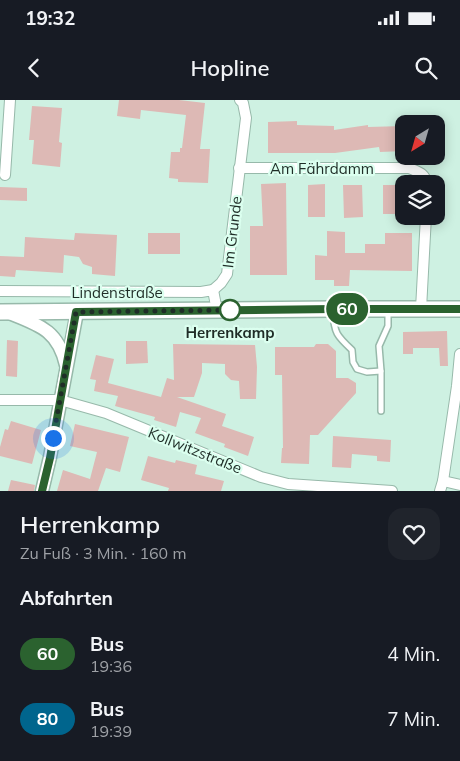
<!DOCTYPE html>
<html lang="de">
<head>
<meta charset="utf-8">
<style>
  :root { --surface:#171b24; --page:#20242c; --text:#f1f3f6; --muted:#9ea1a6 }
  body { margin:0; font-family:Mulish,sans-serif; background:var(--page); color:var(--text); height:100vh; display:flex; flex-direction:column; font-size:19px; white-space:nowrap }
  * { box-sizing:border-box; margin:0 }
  p { font-size:16px; color:var(--muted) }
  .icon { flex:none; width:28px; height:28px; fill:none; stroke:currentColor; stroke-width:2; stroke-linecap:round; stroke-linejoin:round }
  .map { position:relative; height:391px; overflow:hidden }
  .panel { display:flex; flex-direction:column; background:var(--surface); flex:1 }
  .panel>* { flex:none }
  .badge { padding:0 10px; border-radius:16px; font-size:18px; line-height:32px }
  .needle { width:32px; rotate:217deg }
  .tools { position:absolute; left:395px; top:15px; display:grid; gap:10px }
  .tools a { display:grid; place-items:center; width:50px; height:50px; border-radius:10px; background:var(--surface); box-shadow:0 2px 12px #0003; font-size:25px }
  .you { position:absolute; width:25px; height:25px; margin:-12px; border:4px solid #fff; border-radius:50%; background:#1a73e8; box-shadow:0 0 0 8px #1a73e833 }
  .map>.badge { position:absolute; translate:-50% -50%; box-shadow:0 0 0 2px #fff }
  h2 { padding:0 20px; font-size:19px; line-height:45px }
  .round { display:grid; place-items:center; flex:none; width:52px; height:52px; border-radius:15px; background:var(--page) }
  .headline { display:flex; align-items:center; justify-content:space-between; height:85px; padding:0 20px }
  h1 { font-size:24px; font-weight:600; line-height:38px }
  ul { padding:0; list-style:none }
  li { display:flex; align-items:center; gap:15px; height:65px; padding:0 20px }
  li div { flex:1 }
  li b { display:block; font-size:19px }
  li em { font-style:normal }
  li .badge { min-width:55px; font-weight:700; text-align:center }
  .status { display:flex; justify-content:space-between; align-items:center; height:35px; padding:0 25px; background:var(--surface); direction:ltr }
  .status svg { height:14px; fill:currentColor }
  header { display:flex; justify-content:space-between; align-items:center; height:65px; padding:0 20px; background:var(--surface); font-size:22px; font-weight:600 }
  .map>svg:first-child { display:block }
  .building { fill:#ddb9b5 }
  .lines { fill:none; stroke-linecap:round; stroke-linejoin:round }
  .service-casing { stroke:#97b9aa; stroke-width:8 }
  .minor-casing { stroke:#97b9aa; stroke-width:12 }
  .tertiary-casing { stroke:#97b9aa; stroke-width:15 }
  .secondary-casing { stroke:#97b9aa; stroke-width:18 }
  .service { stroke:#fff; stroke-width:5 }
  .minor { stroke:#fff; stroke-width:10 }
  .tertiary { stroke:#fff; stroke-width:12 }
  .secondary { stroke:#fff; stroke-width:15 }
  .line-casing { stroke:#fff; stroke-width:11 }
  .line { stroke:#2b622f; stroke-width:8 }
  .walk { stroke:#1f2d27; stroke-width:5; stroke-dasharray:0 9 }
  .stop-dot { fill:#fff; stroke:#2b622f; stroke-width:2.5 }
  .labels { text-anchor:middle; dominant-baseline:central; stroke-width:4.5; stroke-linejoin:round; paint-order:stroke }
  .street-label { font-size:15px; fill:#1f2d27; stroke:#dbffef }
  .stop-label { font-size:15px; font-weight:bold; fill:#1f2d27; stroke:#dbffef }
</style>
</head>
<body>
<div class="status"><b>19:32</b><svg viewBox="0 0 49 12"><path d="M0 12V9h3v3zM5 12V6h3v6zM10 12V3h3v9zM15 12V0h3v12zM26 1h20v11H26zM47 4h2v5h-2z"/></svg></div>
<header><svg class="icon" aria-label="back" viewBox="0 0 24 24"><path d="M15 5l-7 7 7 7"/></svg>Hopline<svg class="icon" aria-label="search" viewBox="0 0 24 24"><circle cx="10" cy="10" r="6"/><path d="M15 15l6 6"/></svg></header>
<div class="map">
<svg width="460" height="391" viewBox="0 0 460 391">
  <rect width="100%" height="100%" fill="#cef1e2"/>
  <g class="building">
    <path d="M119,0h60l26,3 -5,46h10l-2,34 -30,-1v-3l-9,-1 2,-26h9v-4h2l4,-33 -45,-5 -1,9 -23,-3z"/>
    <path d="M32,6l30,2 -3,34 3,1 -2,24 -28,-3 2,-24h-5z"/>
    <path d="M297,21v4l37,1v4l34,-5v2l36,-1v25l-24,1 -1,-5 -44,6h-67v-31z"/>
    <path d="M286,83l1,92h-37v-49h13l-2,-42z"/>
    <path d="M325,84v33h-17v-32z"/>
    <path d="M343,85h19l1,32 -19,1z"/>
    <rect x="383" y="85" width="19" height="29"/>
    <path d="M0,87l27,1v13l-27,-1z"/>
    <path d="M327,131l18,1v21h20v-9h20v-11h27v38l-62,-1 -1,16h-15v-6h-19v-25l12,1z"/>
    <path d="M75,133l42,2 -2,41 -23,-2v-7l-9,-3 -4,-7 -15,-2 -1,18 -47,-3 -1,7 -15,-1v-20l24,1 1,-20 49,3z"/>
    <rect x="148" y="133" width="32" height="21"/>
    <path d="M447,231l1,35h-8l-1,-18h-26v6h-10v-22z"/>
    <path d="M7,240l11,1 -1,36 -11,-1z"/>
    <path d="M126,241h21l1,22 -22,1z"/>
    <path d="M173,244l82,1 2,22 -1,32h-16l-1,-18 -8,-1 -6,-6v-10l-23,-1v10l-8,24h-17l49,17 -4,12 32,11 -6,19 -24,-9 1,-3 -30,-11 6,-15 -21,-6 -4,15 -22,-7 1,-3 -40,-11 3,-10 -24,-5 2,-11 -6,-1 6,-24 18,4 -6,24 53,14 6,-19 7,2z"/>
    <path d="M316,244h12l8,7v27h12l8,5v10l-38,42h-8l-1,29 -28,-1 1,-15h1l-1,-73h-7v-28h39z"/>
    <path d="M11,321l30,9 -9,34 -32,-8v-9l5,-18 3,1z"/>
    <path d="M75,324l54,13 -9,35 -14,-4 -8,23h-41l6,-21 27,9 7,-27 -27,-6z"/>
    <path d="M333,336l58,4 -1,22 -13,-1v-5l-25,-2 -1,14 -19,-1z"/>
    <path d="M148,356l27,7 1,-3 21,5 -2,9 29,7 -3,10h-53l1,-3 -28,-8z"/>
    <path d="M11,380l24,5 -1,6h-26z"/>
  </g>
  <g class="lines">
    <g class="service-casing">
      <g id="service">
        <path d="M333,212c1,21 4,24 19,38l1,12 4,7 10,3 14,-1"/>
        <path d="M381,311v-40l-2,-25 9,-20v-16"/>
      </g>
    </g>
    <g class="minor-casing">
      <g id="minor">
        <path d="M239,68h170c9,4 16,5 18,16"/>
        <path d="M5,75l5,-75"/>
        <path d="M213,190l8,-7 6,-9 19,-156 -3,-15 -3,-3"/>
        <path d="M0,191l201,1 12,-2 4,21"/>
        <path d="M421,209l5,-93"/>
        <path d="M0,300h60l46,13 155,64 27,7 104,7"/>
        <path d="M443,381l17,4"/>
        <path d="M440,391l3,-10 14,-95 3,-32"/>
      </g>
    </g>
    <g class="tertiary-casing">
      <g id="tertiary">
        <path d="M9,213c30,12 49,17 57,52"/>
        <path d="M42,391l8,-34 27,-145"/>
      </g>
    </g>
    <g class="secondary-casing">
      <path id="secondary" d="M0,212l333,-3h127"/>
    </g>
    <use href="#service" class="service"/>
    <use href="#minor" class="minor"/>
    <use href="#tertiary" class="tertiary"/>
    <use href="#secondary" class="secondary"/>
  </g>
  <g class="lines">
    <g class="line-casing">
      <path id="line" d="M42,391l8,-33 26,-146 257,-3h127"/>
    </g>
    <use href="#line" class="line"/>
    <path class="walk" d="M53,338l23,-126 154,-2"/>
  </g>
  <circle class="stop-dot" cx="230" cy="210" r="10"/>
  <g class="labels">
    <g class="street-label">
      <text x="322" y="68">Am Fährdamm</text>
      <text transform="translate(232 132) rotate(-83)">Im Grunde</text>
      <text x="117" y="192">Lindenstraße</text>
      <text transform="translate(195 350) rotate(22)">Kollwitzstraße</text>
    </g>
    <g class="stop-label">
      <text x="230" y="232">Herrenkamp</text>
    </g>
  </g>
</svg>
<div class="tools">
<a><svg class="needle" viewBox="-14 -14 28 28"><path d="M0-13l5 13h-10z" fill="#e53935"/><path d="M0 13l5-13h-10z" fill="#9ea1a6"/></svg></a>
<a><svg class="icon" aria-label="layers" viewBox="0 0 24 24"><path d="M12 4l9 5-9 5-9-5zM3 14l9 5 9-5"/></svg></a>
</div>
<div class="you" style="left:53px;top:338px"></div>
<b class="badge" style="left:347px;top:209px;background:#2b622f;color:#fff">60</b>
</div>
<section class="panel">
<div class="headline"><div><h1>Herrenkamp</h1><p>Zu Fuß · 3 Min. · 160 m</p></div><a class="round"><svg class="icon" aria-label="heart" viewBox="0 0 24 24"><path d="M12 20l-8-8c-3-5 5-10 8-4 3-6 11-1 8 4z"/></svg></a></div>
<h2>Abfahrten</h2>
<ul>
<li><span class="badge" style="background:#2b622f;color:#fff">60</span><div><b>Bus</b><p>19:36</p></div><em>4 Min.</em></li>
<li><span class="badge" style="background:#00658d;color:#fff">80</span><div><b>Bus</b><p>19:39</p></div><em>7 Min.</em></li>
</ul>
</section>
</body>
</html>
